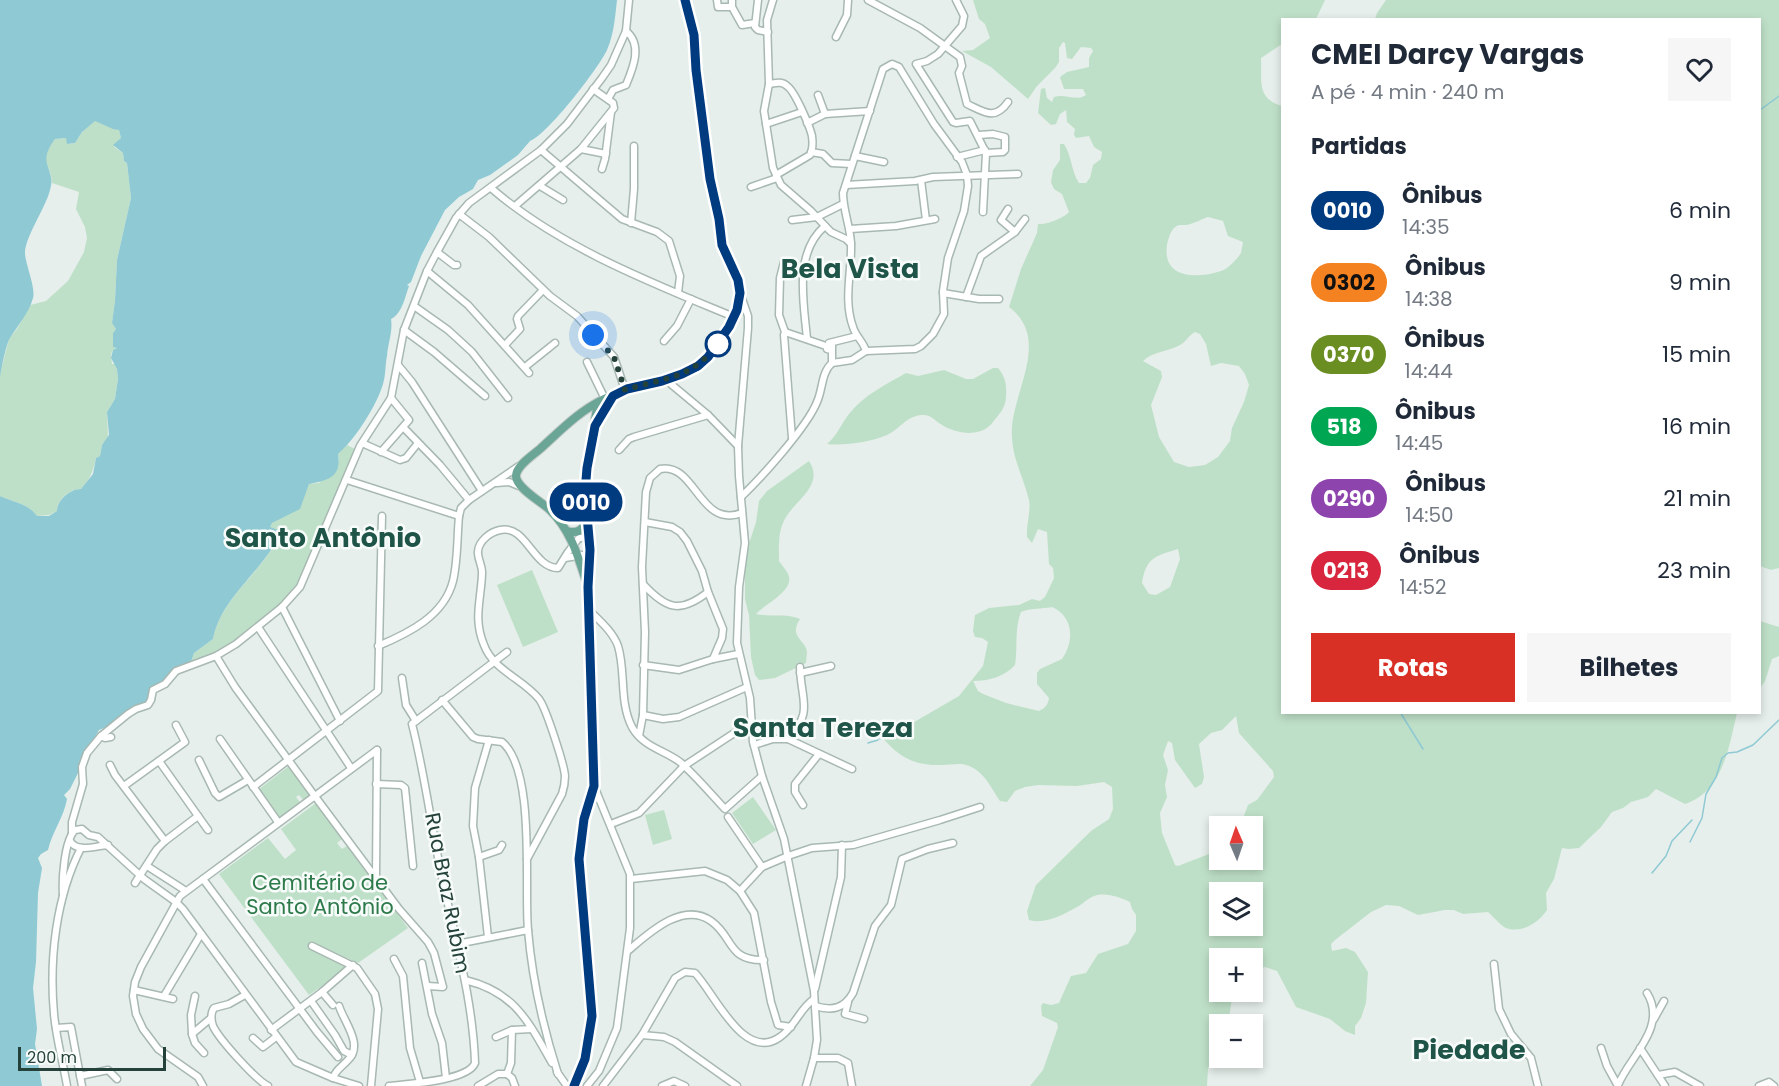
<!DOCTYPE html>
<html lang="pt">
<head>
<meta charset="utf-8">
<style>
  :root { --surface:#fff; --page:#f6f6f7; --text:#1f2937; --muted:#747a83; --accent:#d93025 }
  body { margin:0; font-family:Poppins,sans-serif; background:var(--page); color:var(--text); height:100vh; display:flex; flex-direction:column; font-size:22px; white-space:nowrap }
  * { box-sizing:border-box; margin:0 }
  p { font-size:20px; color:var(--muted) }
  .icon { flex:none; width:33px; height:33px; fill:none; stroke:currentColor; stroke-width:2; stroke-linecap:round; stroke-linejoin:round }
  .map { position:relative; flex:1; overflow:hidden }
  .panel { position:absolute; left:1281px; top:18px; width:480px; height:696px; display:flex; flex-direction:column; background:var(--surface); border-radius:0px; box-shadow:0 3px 9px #0003 }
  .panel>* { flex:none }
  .badge { padding:0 12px; border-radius:20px; font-size:21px; line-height:39px }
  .needle { width:39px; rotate:358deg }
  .controls { position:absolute; left:1209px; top:816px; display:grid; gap:12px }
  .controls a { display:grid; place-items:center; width:54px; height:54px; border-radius:0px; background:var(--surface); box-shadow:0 3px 9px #0003; font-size:30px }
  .scale { position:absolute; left:18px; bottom:15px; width:148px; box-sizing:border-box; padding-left:6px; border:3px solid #24423a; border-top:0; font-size:16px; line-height:21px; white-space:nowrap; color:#24423a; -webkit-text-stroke:4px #f7fbf9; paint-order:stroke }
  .you { position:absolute; width:30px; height:30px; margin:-15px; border:4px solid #fff; border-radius:50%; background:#1a73e8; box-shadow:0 0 0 9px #1a73e833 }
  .map>.badge { position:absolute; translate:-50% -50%; box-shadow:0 0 0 3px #fff }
  h2 { padding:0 30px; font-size:22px; line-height:54px }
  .round { display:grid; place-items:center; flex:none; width:63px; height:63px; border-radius:0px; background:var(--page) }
  .headline { display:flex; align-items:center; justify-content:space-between; height:102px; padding:0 30px }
  h1 { font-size:28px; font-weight:700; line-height:45px }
  .primary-button { display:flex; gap:12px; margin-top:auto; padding:12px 30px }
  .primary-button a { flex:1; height:69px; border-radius:0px; background:var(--accent); color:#fff; font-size:24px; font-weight:700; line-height:69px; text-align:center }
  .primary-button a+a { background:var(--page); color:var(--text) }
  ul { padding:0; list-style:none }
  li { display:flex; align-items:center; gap:18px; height:72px; padding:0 30px }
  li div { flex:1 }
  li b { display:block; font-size:22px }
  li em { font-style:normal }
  li .badge { min-width:66px; font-weight:700; text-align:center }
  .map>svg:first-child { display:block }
  .green { fill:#bfe0c8; fill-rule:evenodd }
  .water { fill:#8ec9d4 }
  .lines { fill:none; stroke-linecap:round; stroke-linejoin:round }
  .stream { stroke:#8ec9d4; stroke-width:1.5 }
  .minor-casing { stroke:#a8b8b2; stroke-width:9 }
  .major-casing { stroke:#c2cac8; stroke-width:10 }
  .minor { stroke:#fff; stroke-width:6 }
  .major { stroke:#6aa596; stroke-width:8 }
  .line-casing { stroke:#fff; stroke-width:14 }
  .line { stroke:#003b80; stroke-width:9 }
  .walk { stroke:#24423a; stroke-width:6; stroke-dasharray:0 10.8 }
  .stop-dot { fill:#fff; stroke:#003b80; stroke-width:3 }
  .labels { text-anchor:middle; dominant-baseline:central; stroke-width:5; stroke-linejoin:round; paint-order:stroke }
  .park-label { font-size:21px; fill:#2d7a4b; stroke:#f7fbf9 }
  .street-label { font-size:21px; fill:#24423a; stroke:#f7fbf9 }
  .district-label { font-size:27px; font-weight:bold; fill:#1f5548; stroke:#f7fbf9 }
</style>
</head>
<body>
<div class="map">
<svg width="1779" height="1086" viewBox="0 0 1779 1086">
  <rect width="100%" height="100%" fill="#e6efeb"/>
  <g class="green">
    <path d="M973,0h352l-9,19 -34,1v24l-21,14c1,23 -5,40 21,48v606l455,1c-8,33 -14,79 -52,91l-29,-15 -8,8 -17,5 -8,6 -11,4 -11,15 -22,21 -10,1 -7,-1 -8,31 -8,14 1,17c-8,12 -25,24 -41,18 -6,-3 -12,-11 -18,-16l-25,2 -9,-4h-9l-27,5 -19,-9 -13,-1 -15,7 -36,28 -4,4 1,7 14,-3 9,4 13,20 -2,31 -5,15 -6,8v9l-10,-4 -15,-12 -34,-12 -19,-36 -12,-4 -12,3 -1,-12h-32v34h13l-5,32h-8l-1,28 -11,16 -1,18h-177l13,-16 15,-43 -1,-4 -15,-7 -1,-10 2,-3 8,2 8,-2 12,-27 15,-3 12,-19 30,-10 8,-13v-16l-4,-6 -2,-7c-11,-5 -24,-10 -36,-6 -5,2 -9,5 -12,8 -15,9 -36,21 -53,16l-2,-9 9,-26 55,-54 18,-12 4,-10 -1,-22 -8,-5 -27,4 -39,-1 -13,2 -10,4 -8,11 -7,-1c-9,-13 -16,-31 -34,-36 -6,-2 -16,0 -23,0 -31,1 -44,-8 -64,-31l18,-2 62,-36 24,-30 5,-24 -6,-4 -7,-1 -2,-6 2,-16 14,-7 30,-3 13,-6 8,2 5,-4 9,-19 -1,-10 -4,-4 -2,-32 -9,-3 -6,14 -5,-6c-1,-13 4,-24 2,-37 -5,-21 -16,-40 -17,-62 -4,-42 42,-97 -3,-131l12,-38 16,-36 1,-9c8,1 26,-6 31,-12l-7,-18 -8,-5 -3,-7 2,-12 7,-10v-16h4c8,12 7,27 15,39h7l4,-5 3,-13 8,-6 1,-7 -8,-5 -5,-11 -13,2 -2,-3 1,-6 -8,-7 -1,-12 -6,4 -4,10 -5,1 -13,-12 3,-24 4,-1 2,10 5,4 2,-5c11,-4 22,5 32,-2l-3,-6h-19l-4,-12 7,-5 22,-5v-9l4,-7 -2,-3 -10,-1 -9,12 -5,-1 -2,-15 -2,-1 -4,6v14l-4,6 -18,18 -9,13 -37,-32 -29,-16 11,-1 17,-12 -5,-14 -6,-5zM1208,217l15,4 5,15 15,6 -2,11c-4,6 -13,16 -20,18 -24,8 -59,8 -54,-26 1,-5 3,-13 7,-17 4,-4 7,-3 12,-3 8,-1 15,-6 22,-8zM1195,332l5,2 6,10 5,22 10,-3 18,3 6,8 4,11 -5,17 -12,26 -2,13 -12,16 -13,8 -16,2 -15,-5 -15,-25 -8,-32 11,-28 -1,-6 -18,-10c10,-10 25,-9 37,-16 6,-3 8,-9 15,-13zM1178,549l2,10 -10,28 -14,8 -7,-1 -7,-11c4,-25 13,-27 36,-34zM1052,607c21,9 23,34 10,52l-22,10 -3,4v11l12,14c-1,7 -4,10 -10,13l-33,-8 -23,-9 -5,-3 -5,-10c16,0 31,-4 42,-16 3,-17 -1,-35 6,-53 9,-4 21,-3 31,-5zM1236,716l3,17 34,38 1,6 -17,23 -9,5 -8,21h12v34h-32l-1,-14 -10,8 -31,12 -3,-1 -13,-32 -2,-20 7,-16 -2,-12 3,-15 -5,-15 5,-14 4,2 3,17 20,28 7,-4 2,-7 -5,-33 12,-11 11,-3zM1252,892v34h-32v-34z"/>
    <path d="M1386,0h393v568l-8,2 -11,-4v-546l-385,-1 2,-6z"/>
    <path d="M95,120l24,10 2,8 -7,9 9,6 1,8 3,2 4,35 -14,62 -2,41 -3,22 4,6 -3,4 1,14 3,1 -5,3 -1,5 1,8h3l2,5 1,10 -3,20 -8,13 1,26 -6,7 -2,11 -4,2c-3,13 -6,22 -15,31 -12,0 -24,11 -24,22l-8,4 -12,1c-8,-12 -24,-14 -37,-20v-122l9,-35 8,-10 13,-24 16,-4 22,-20 16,-29 3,-14 -2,-11 -9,-18 3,-17 -27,-9c0,-21 -17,-17 3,-44l11,-1 3,6 6,-1 7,-11z"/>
    <path d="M993,368h5c8,9 9,19 8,30 -1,11 -7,16 -13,24 -12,16 -36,12 -51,3 -7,-4 -11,-11 -20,-10 -16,1 -22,14 -35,20 -16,7 -43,11 -60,9 10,-8 14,-20 22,-30 15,-19 36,-29 57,-41l12,3 26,-6 22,9h7z"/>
    <path d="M347,445l8,4 -9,30 -47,103 -11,12 -2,7 -6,6 -64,47 -25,8 3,-9 19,-14c7,-38 45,-64 63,-97l3,-2 -10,-13 3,-4 25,-14 12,-25 10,-1 20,-23 -1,-6z"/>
    <path d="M809,461c17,26 -18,41 -26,62 -5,11 -4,26 -4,38 3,4 7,9 9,13 8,16 -23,30 -32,40 13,3 32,-1 44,5 -12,18 6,21 7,33 0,1 -1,10 -1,11l-31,15 -16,2 -4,-5 -4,-18 -2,-42 -4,-16v-43l11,-34 3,-21 8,-10z"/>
    <path d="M532,570l26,62 -35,15 -26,-62z"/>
    <path d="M1760,621l19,6v29l-7,3 -7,22 -5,7z"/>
    <path d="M289,766l22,31 -6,5 -6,-7 -3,2 6,8 -22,15 -22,-30z"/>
    <path d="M753,797l23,33 -23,14 -21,-31z"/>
    <path d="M316,803l26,36 -5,4 5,6 5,-3 61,82 -50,35 -45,-20 -2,4 40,19 -42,29 -90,-121 49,-36 17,21 11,-9 -15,-21z"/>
    <path d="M664,810l8,29 -19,6 -8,-30z"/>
  </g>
  <path class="water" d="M0,0h617c-2,17 -3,34 -10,50 -9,19 -60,85 -77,91l-12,14 -28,20 -12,5 -5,9 -14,8 -14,13 -24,46 -10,26 -4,3 2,1c-4,11 -7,28 -18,33 2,12 -3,24 -4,37 -2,9 -1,18 -4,28 -6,21 -29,57 -45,70 4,24 -11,26 -29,30l-9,25 -28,14 -2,4 13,5 -2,6 -5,4c-19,33 -56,59 -63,97l-19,14 -3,9c-14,4 -20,18 -33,23l-9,18 -37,22 -13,5 -16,28 -1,7 -12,24 -6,6 3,4c-3,18 -15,33 -19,51l-7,4 -3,4 4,10 -4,25 -2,69 -3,26 4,41 -2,15 7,42h-42v-590c13,6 29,8 37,20h12l8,-5c0,-10 12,-22 24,-22l12,-15 3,-16 4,-2 2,-11 7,-10 -2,-23 8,-13 3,-20 -1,-10 -6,-11 2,-8 4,-2 -4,-1v-14l3,-4 -4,-6 3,-22 2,-41 14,-62 -4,-35 -3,-2 -1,-8 -10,-8 8,-7 -2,-8 -6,-1 -18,-8 -13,11 -7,11 -8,1 -1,-6 -11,1c-20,27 2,28 -5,51 -4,17 -25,47 -25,63 0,10 11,35 8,45 -4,15 -15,27 -23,40 -4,6 -9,32 -10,40z"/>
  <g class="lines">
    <g class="stream">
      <path d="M1760,110l19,-14"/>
      <path d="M1400,712l23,37"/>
      <path d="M880,739l9,-8 2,2"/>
      <path d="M868,743l10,-3"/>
      <path d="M1690,842l12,-24 4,-24 10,-17 6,-19 6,-5 9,-1 16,-7 26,-25"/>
      <path d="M1652,873l14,-17 6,-15 20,-21"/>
    </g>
    <g class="minor-casing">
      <g id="minor">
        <path d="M717,0l1,7h14"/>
        <path d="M732,0v7l10,18 13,-2"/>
        <path d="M758,0l-3,27 3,3 10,2"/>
        <path d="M773,0l-6,20 2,64 -5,27 9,57 8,17 30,26 20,21 15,7 5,5"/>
        <path d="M868,0l52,28 40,29 2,9 -3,7 8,31c17,8 28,17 41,-2"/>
        <path d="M956,0l8,16 -2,10 -24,28 -11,7 -11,3 37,58 3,1 14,-2 16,32 -3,59"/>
        <path d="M836,37l11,-22 1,-15"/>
        <path d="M892,64l7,3 35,57 28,38 5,13 1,11 -4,25 -16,47 -5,33 1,23 -11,20 -12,12 -6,3 -49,2c-3,-10 -10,-14 -13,-24 -10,-28 -1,-55 -2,-84 -1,-17 -8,-33 -8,-50l40,-124z"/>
        <path d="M769,84c7,-1 13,-3 18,2 8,5 23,41 25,50 1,7 1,13 -2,19l-34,20"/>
        <path d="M818,95l7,19"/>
        <path d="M608,99l5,-9 13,-5c7,-17 17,-40 0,-54"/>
        <path d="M807,123l18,-9 45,-3"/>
        <path d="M766,124l36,-12"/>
        <path d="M979,135l14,-1 12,3v13l-2,2 -17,1"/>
        <path d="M581,149l25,5"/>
        <path d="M541,150l81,69 35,13 12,9 11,35 -2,17"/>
        <path d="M811,152l12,2 9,9 19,1"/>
        <path d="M855,156l29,6"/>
        <path d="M957,157l28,-7"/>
        <path d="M602,169l3,-10 6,-47"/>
        <path d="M921,180l5,40"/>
        <path d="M846,185l69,-4 18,-4 85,-3"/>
        <path d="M540,186l23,14"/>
        <path d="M751,187l26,-9"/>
        <path d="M491,188c68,59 161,95 243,129"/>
        <path d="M515,206l66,-57 33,-41 -1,-5 -20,-14"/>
        <path d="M1008,209l-7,11 14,12"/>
        <path d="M459,214l30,23 61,59 27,20 37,41 11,33"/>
        <path d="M792,220l25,-3 26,-13"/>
        <path d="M631,223l3,-34v-43"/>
        <path d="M850,229l46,-3 39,-7"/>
        <path d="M437,252l17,13h3"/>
        <path d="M784,262l-4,16 -1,37 6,17 -1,3 8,103"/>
        <path d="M427,271l41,34 61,68"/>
        <path d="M740,293l8,23v12l-10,118 1,30 6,67 -6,44 -2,56 13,55 3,44 9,34 22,63 30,152 3,49 -3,18 -8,28"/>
        <path d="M943,293l36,6h20"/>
        <path d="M966,297l15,-41 34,-24 10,-13"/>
        <path d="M414,306l34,24 24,22 36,46"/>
        <path d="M404,330l30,22 51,44"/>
        <path d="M785,332l41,14 1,3 4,1"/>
        <path d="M807,339c-3,-36 -14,-86 18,-113"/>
        <path d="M664,341l13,-15 14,-27"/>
        <path d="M829,343l28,-7"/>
        <path d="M505,345l15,-16 -3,-10 1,-3 25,-26"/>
        <path d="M587,362l18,37"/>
        <path d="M832,363l20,-3 14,-9"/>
        <path d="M398,365l14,17 70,109"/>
        <path d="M525,367l30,-24"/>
        <path d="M666,380l42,35 30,31"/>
        <path d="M404,428l36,37 29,35"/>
        <path d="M362,443l38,17 6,-2 12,-15"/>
        <path d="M619,450l10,-11 5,-2 74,-22"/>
        <path d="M381,452l28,-32 -18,-22"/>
        <path d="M347,480l112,36"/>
        <path d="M496,483l13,-1 10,4"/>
        <path d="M741,497c20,-19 66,-70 76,-95 6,-13 4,-29 15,-39v-19"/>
        <path d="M587,517l7,-7 13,-22"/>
        <path d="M645,522l27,5 8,5 7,9 15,30 6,21 15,37 -1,9 -9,21"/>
        <path d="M565,558l24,-4"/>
        <path d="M643,584c23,25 37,30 65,8"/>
        <path d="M282,607l58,114"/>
        <path d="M589,610c10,10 24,22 29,36 8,26 1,56 14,81 11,20 32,23 48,35 16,14 30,31 45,47l37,-33"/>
        <path d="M258,627l93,141"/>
        <path d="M378,646c31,-13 66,-30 75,-65 5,-21 4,-44 6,-65l2,-8 8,-8 50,-34"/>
        <path d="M216,656l19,31 79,108 85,114 29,33 6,11 9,34 -15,-1"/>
        <path d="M643,665l36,5 34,-11 25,-5"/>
        <path d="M800,673l31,-7"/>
        <path d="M402,678l4,27 10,16"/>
        <path d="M442,700l31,37 5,2 24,3c34,28 22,145 26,188 4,49 15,97 30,144"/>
        <path d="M643,715l20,4 16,-2 68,-30"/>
        <path d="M101,736l4,2 6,-1"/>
        <path d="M639,736l4,-21 2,-83 -3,-65 4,-75 4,-14 10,-9c36,-7 39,60 82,44"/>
        <path d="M220,739l58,83"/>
        <path d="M788,739c26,-28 13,-37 12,-72"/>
        <path d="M754,745l19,-6h15l64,30"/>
        <path d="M199,760l16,33 4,4 29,-17"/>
        <path d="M159,761l49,69"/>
        <path d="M110,765l5,10 50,66"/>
        <path d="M376,784l25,1 4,3 8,78"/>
        <path d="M124,786l61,-44 -9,-17"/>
        <path d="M253,787l125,-96 4,-175"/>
        <path d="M803,805l-8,-13v-8l24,-30"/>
        <path d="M728,817l34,50"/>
        <path d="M611,824l28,-11 45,-47 67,-44"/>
        <path d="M72,832v-10l11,-38 -1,-17 5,-14 14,-17 27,-22 8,-5 12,-4 3,-5 2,-10 12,-6 11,-13 40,-15 20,-12 46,-37 18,-20 60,-141 31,-48 13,-68 23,-59 10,-19 19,-34 13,-15 72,-53 26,-26 35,-46 9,-13 15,-34 3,-31"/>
        <path d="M70,841c7,12 25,5 38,4"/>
        <path d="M479,857l20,-7 3,-5"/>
        <path d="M527,859l35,-65c2,-6 3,-12 3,-18 -1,-12 -19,-68 -26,-77 -16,-20 -46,-29 -55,-54 -11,-26 -3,-45 -2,-71 1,-8 -5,-15 -4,-23 1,-10 12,-19 22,-21 26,-6 33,38 58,38l10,-16 11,-14h6l4,3"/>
        <path d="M147,866l39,25"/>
        <path d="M376,877l1,-127"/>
        <path d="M203,879l114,153 21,25"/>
        <path d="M631,879l74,-8 22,9 13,11 14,22 17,89 7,23 13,2"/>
        <path d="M135,883l22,-34 8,-8 33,-25"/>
        <path d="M740,891l22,-24 26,-11 24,-8 41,-3 87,-25 40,-13"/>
        <path d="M63,895c-1,-15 1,-54 12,-65l7,-1 7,6 9,2 46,42 32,23 7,7 113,153 37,16 26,8"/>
        <path d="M488,937l-9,-80 -6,-31 2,-38 14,-48"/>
        <path d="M457,944l71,-14"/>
        <path d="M312,946l45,22 18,26 3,15 -7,77"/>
        <path d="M629,950c20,-17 54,-49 82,-29 23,16 16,40 53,39"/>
        <path d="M394,959l9,17 7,72 10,34"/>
        <path d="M422,963l10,51 10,29 4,35"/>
        <path d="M1494,964l5,45 12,25 20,24 7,28"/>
        <path d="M465,980c50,12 63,41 87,83"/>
        <path d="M815,989l26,-112 1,-32"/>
        <path d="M134,990l39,9"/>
        <path d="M322,992l11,13"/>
        <path d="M245,995l-16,9 -15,4c-4,6 -3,12 -1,18 6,13 42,53 55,60"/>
        <path d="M164,996l37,-62"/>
        <path d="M195,996l-4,19 1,19 19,-16"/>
        <path d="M311,1001l24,34 9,16 8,4"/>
        <path d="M848,1002l-3,12 19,5"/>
        <path d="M815,1006c17,5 29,3 38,-13l22,-67 16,-21 11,-46 26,-10 25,-6"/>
        <path d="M1654,1019l10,-18"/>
        <path d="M56,1028l15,-1 11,59"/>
        <path d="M271,1030l51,-38 31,-27"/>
        <path d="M192,1034l3,9 9,10"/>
        <path d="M642,1035l22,2 11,5 62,44"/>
        <path d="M496,1037l16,-7 20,-1"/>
        <path d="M253,1038l10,9 13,-10"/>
        <path d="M1601,1048l6,18 11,20"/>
        <path d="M1640,1048l25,38"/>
        <path d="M814,1058h24l10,5 4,23"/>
        <path d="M557,1072l10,14"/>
        <path d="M507,1074l4,-11 1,-33"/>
        <path d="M507,1074l5,4 3,8"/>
        <path d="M1658,1075l17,-3 25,14"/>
        <path d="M80,1076l28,-6 9,9"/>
        <path d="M333,1078c3,-9 9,-11 15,-18 16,-15 -4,-38 -9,-54"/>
        <path d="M1618,1085c12,-29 50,-58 29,-92"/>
        <path d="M67,1086c-4,-24 -11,-48 -13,-72 -5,-55 2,-117 27,-166"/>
        <path d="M203,1086l-5,-9 -40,-28 -15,-20 -7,-15 -3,-18 2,-14 6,-15 39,-71 197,-146"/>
        <path d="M389,1086c19,-2 79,-5 86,-23 -2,-63 -20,-124 -33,-186 -11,-51 -17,-102 -30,-153l95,-72"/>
        <path d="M478,1086l20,-12h9"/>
        <path d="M587,1086l12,-15 18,-43 13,-100v-54l-36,-88"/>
        <path d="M603,1086l39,-51 33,-57 10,-6 10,1c20,21 49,90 85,64 15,-10 20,-29 34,-38"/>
        <path d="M662,1086l12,-5 11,5"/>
        <path d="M1759,1086l10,-4 5,4"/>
      </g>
    </g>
    <g class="major-casing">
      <g id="major">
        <path d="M598,419l14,-23"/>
        <path d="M567,531c10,3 15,0 19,-10"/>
        <path d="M588,587c-9,-27 -16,-56 -38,-77 -8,-8 -34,-22 -34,-34 0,-10 16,-20 24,-27 20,-18 39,-38 64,-50 43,-20 84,-14 115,-56 7,-10 14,-21 18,-32 9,-29 -8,-39 -15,-64 -2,-9 -1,-19 -3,-27 -11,-49 -17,-99 -22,-149 -2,-12 -1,-24 -3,-36 -1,-12 -7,-23 -9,-35"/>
        <path d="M574,1086l11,-27 7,-43 -13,-157 5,-40 10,-33 -6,-199 2,-37 -5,-58 2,-24 10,-60 -1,-4"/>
      </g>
    </g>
    <use href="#minor" class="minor"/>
    <use href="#major" class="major"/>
  </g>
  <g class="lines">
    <g class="line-casing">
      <path id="line" d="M574,1086l11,-27 7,-43 -13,-157 5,-40 10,-33 -6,-199 2,-37 -5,-58 2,-24 8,-42 18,-30 14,-7 35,-8 20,-7 16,-8 10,-9 21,-30 8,-17 3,-17 -2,-13 -16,-35 -3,-26 -9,-40 -14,-109 -2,-35 -9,-35"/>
    </g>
    <use href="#line" class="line"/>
    <path class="walk" d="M593,335l21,22 11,33c43,-14 66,-9 96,-50l-3,4"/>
  </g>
  <circle class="stop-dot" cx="718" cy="344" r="12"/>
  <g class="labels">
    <g class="park-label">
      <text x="320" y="882">Cemitério de<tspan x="320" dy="24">Santo Antônio</tspan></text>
    </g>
    <g class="street-label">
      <text transform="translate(448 893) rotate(79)">Rua Braz Rubim</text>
    </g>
    <g class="district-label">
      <text x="850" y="268">Bela Vista</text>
      <text x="323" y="537">Santo Antônio</text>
      <text x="823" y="727">Santa Tereza</text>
      <text x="1469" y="1049">Piedade</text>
    </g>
  </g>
</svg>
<div class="controls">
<a><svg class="needle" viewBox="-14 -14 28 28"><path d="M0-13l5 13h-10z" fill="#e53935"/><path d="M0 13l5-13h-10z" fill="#747a83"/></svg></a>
<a><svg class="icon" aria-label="layers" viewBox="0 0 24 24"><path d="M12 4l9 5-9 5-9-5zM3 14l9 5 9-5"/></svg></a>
<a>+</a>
<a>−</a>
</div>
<div class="scale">200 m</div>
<div class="you" style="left:593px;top:335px"></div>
<b class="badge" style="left:586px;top:502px;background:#003b80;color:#fff">0010</b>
<section class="panel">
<div class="headline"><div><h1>CMEI Darcy Vargas</h1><p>A pé · 4 min · 240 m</p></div><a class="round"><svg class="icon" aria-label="heart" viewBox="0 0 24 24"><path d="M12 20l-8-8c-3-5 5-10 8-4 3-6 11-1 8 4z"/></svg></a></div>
<h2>Partidas</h2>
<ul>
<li><span class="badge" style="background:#003b80;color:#fff">0010</span><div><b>Ônibus</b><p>14:35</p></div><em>6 min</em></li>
<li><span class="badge" style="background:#f58220;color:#111">0302</span><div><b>Ônibus</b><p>14:38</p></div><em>9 min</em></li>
<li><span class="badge" style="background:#6b8e23;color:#fff">0370</span><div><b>Ônibus</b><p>14:44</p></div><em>15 min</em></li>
<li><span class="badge" style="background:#00a651;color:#fff">518</span><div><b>Ônibus</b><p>14:45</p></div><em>16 min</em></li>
<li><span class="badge" style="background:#8e44ad;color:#fff">0290</span><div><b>Ônibus</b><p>14:50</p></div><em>21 min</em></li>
<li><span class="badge" style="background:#d7263d;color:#fff">0213</span><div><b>Ônibus</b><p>14:52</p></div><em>23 min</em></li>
</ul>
<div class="primary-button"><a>Rotas</a><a>Bilhetes</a></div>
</section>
</div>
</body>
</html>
